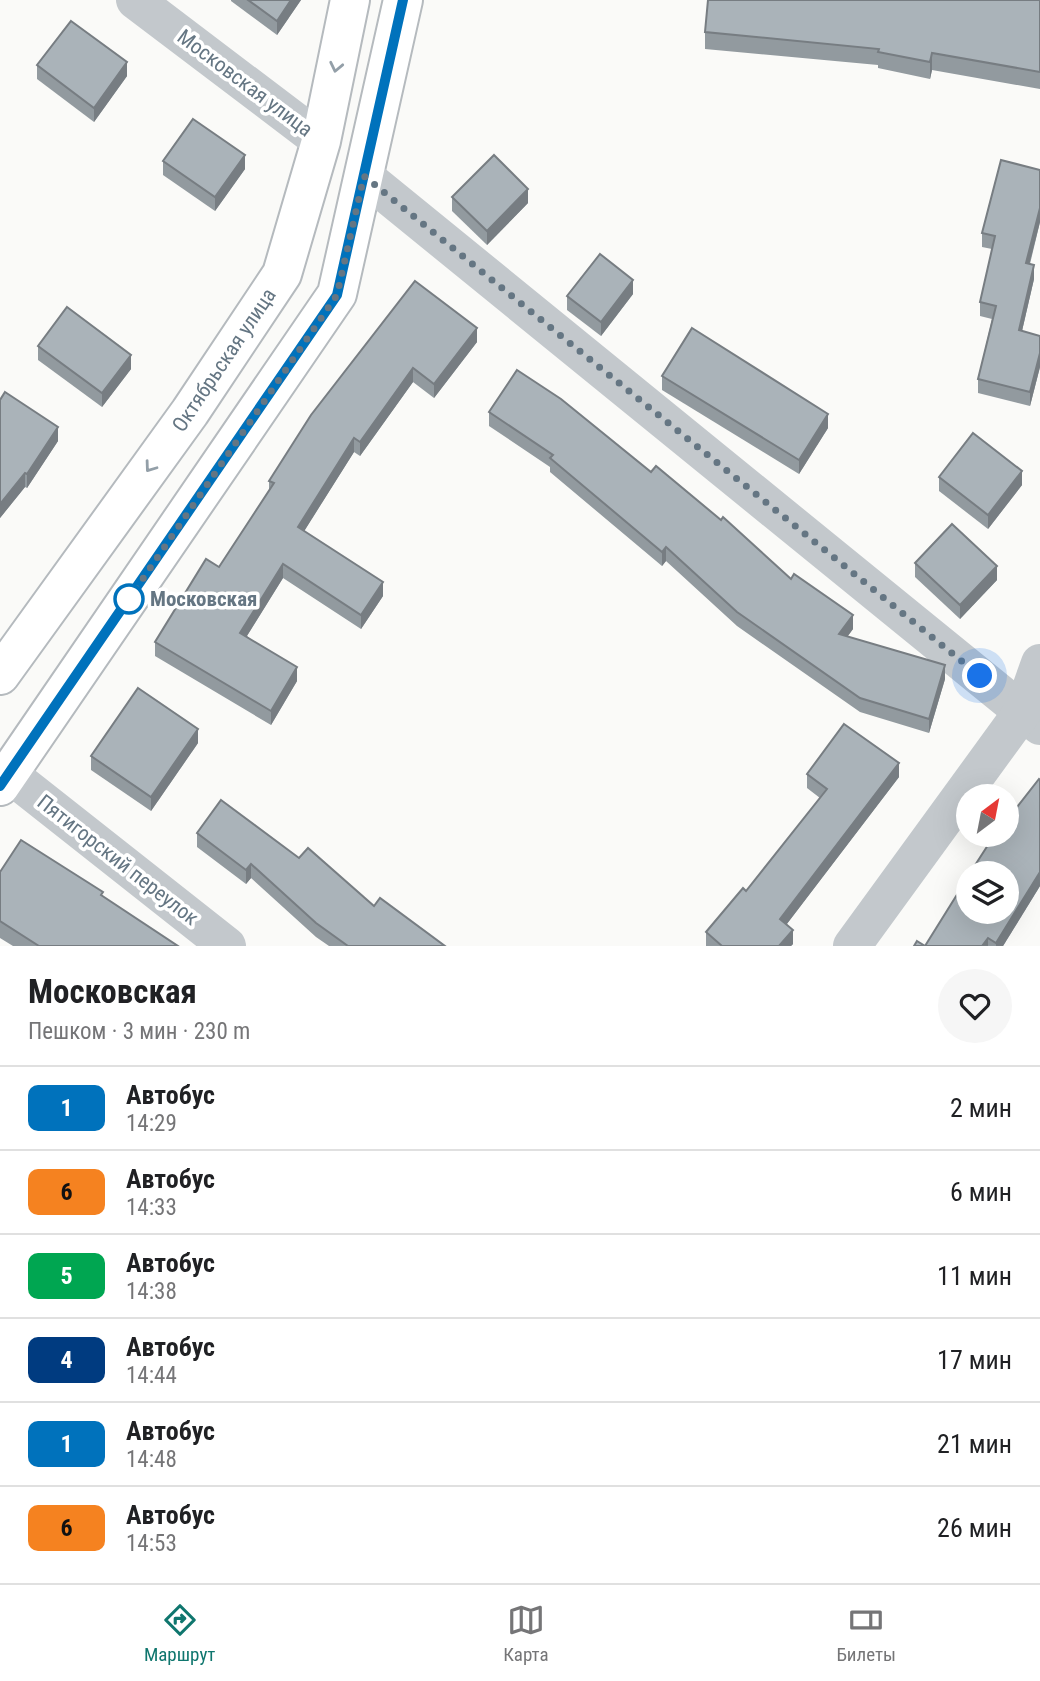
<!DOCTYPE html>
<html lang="ru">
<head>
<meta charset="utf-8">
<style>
  :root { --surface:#fff; --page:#f6f6f6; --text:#202124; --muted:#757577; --line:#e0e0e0; --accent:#0f766e }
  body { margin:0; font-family:"Roboto Condensed",sans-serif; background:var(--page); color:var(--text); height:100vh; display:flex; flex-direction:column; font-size:26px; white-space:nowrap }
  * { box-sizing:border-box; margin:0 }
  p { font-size:23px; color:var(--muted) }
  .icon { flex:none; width:38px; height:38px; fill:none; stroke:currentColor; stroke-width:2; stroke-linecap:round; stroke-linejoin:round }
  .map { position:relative; height:946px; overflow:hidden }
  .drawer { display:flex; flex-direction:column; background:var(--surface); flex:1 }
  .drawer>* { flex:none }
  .badge { padding:0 14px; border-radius:10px; font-size:24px; line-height:46px }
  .needle { width:46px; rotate:32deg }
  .controls { position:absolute; left:956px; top:784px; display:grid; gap:14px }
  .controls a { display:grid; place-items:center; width:63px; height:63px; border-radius:50%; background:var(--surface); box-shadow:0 7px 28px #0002; font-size:35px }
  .you { position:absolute; width:35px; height:35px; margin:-18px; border:5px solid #fff; border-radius:50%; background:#1a73e8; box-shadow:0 0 0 10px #1a73e833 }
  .map>.badge { position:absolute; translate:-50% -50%; box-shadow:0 0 0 4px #fff }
  .round { display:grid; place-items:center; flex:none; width:74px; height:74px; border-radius:37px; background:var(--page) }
  .summary { display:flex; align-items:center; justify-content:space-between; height:119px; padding:0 28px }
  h1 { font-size:33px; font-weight:700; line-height:52px }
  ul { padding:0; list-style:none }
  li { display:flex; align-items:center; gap:21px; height:84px; padding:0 28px; border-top:2px solid var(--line) }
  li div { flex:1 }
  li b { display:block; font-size:26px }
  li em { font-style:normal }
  li .badge { min-width:77px; font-weight:700; text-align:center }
  .tabs { display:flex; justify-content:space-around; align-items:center; height:98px; border-top:2px solid var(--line); background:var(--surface); font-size:19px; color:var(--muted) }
  .tabs a { display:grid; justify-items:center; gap:4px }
  .tabs .current { color:var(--accent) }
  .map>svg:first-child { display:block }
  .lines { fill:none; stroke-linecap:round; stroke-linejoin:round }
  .primary-casing { stroke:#b5babe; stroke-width:42 }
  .minor { stroke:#c3c8cc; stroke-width:38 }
  .primary { stroke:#fff; stroke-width:38 }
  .wall { fill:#929a9f }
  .shaded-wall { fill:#777d82 }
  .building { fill:#aab3b9; stroke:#777d82; stroke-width:2 }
  .oneway { stroke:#939fa8 }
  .line-casing { stroke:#fff; stroke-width:16 }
  .line { stroke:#0072bc; stroke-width:10 }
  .walk { stroke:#657683; stroke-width:7; stroke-dasharray:0 12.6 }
  .stop-dot { fill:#fff; stroke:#0072bc; stroke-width:3.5 }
  .labels { text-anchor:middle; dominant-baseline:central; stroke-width:7; stroke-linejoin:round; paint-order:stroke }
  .street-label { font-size:21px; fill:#657683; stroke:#fff }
  .stop-label { font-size:21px; font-weight:bold; fill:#657683; stroke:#fff; text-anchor:start }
</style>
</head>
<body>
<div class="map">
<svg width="1040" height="946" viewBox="0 0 1040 946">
  <rect width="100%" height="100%" fill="#fafaf8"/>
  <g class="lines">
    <g class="primary-casing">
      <g id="primary">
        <path d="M0,675l190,-263 92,-138 39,-133 29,-141"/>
        <path d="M0,786l337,-492 66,-294"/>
      </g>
    </g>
    <g class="minor">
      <path d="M135,0l186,141"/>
      <path d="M364,176l676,550"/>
      <path d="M9,774l218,172"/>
      <path d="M852,946l171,-235 17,-48"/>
    </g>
    <use href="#primary" class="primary"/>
  </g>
  <g class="wall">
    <path d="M231,0h70l-24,35 -46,-34z"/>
    <path d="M1040,0v89l-108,-19 -2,9 -52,-11v-3l-173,-16v-17z"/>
    <path d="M37,65l90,11 -33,46 -57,-43z"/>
    <path d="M163,161l82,8 -30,42 -52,-36z"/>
    <path d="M1040,170v52l-10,42 4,15 -12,52 18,5v31l-10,39 -52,-13v-14l14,-60 -12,-3v-14l12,-53 -10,-2v-14z"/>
    <path d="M452,197l76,6 -41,42 -35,-34z"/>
    <path d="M415,281l62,61 -43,56 -21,-16 -53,74 -6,-4 -50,79 79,65 -22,33 -78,-51 -36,58 50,45 -26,44 -116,-69v-14l64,-75 50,-77v-9z"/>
    <path d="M633,294l-32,42 -34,-26v-14z"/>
    <path d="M38,346l93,23 -29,38 -64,-47z"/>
    <path d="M662,376l166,52 -29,46 -137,-84z"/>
    <path d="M0,400l58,41 -31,47 -2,-1 -25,31z"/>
    <path d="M489,412l162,60 140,107 62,50 -6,8 98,42 -16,54 -69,-21 -123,-86 -71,-65 -4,5 -112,-94v-5l-61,-41z"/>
    <path d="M939,477l83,8 -34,44 -49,-38z"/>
    <path d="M915,563l82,17 -37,39 -45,-42z"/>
    <path d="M198,743l-47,68 -60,-41v-14z"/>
    <path d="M807,774l92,3 -113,148 7,19 -2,2h-85v-14l40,-41 74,-93 -13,-10z"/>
    <path d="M1040,780v106l-37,60h-78z"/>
    <path d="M197,833l102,25 75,48 71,40h-116l-13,-9 -65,-59 -5,6 -49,-37z"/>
    <path d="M0,872l103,25 75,49h-165l-13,-8z"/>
  </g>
  <g class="shaded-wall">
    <path d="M291,0h10l-24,35v-14z"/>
    <path d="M932,53v17l-2,9v-17z"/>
    <path d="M127,62v14l-33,46v-14z"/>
    <path d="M245,155v14l-30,42v-14z"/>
    <path d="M528,189v14l-41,42v-14z"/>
    <path d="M1040,208v14l-14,55v-14z"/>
    <path d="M1034,265v14l-15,65v-14z"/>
    <path d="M633,280v14l-32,42v-14z"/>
    <path d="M477,328v14l-43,56v-14z"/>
    <path d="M1040,353v14l-10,39v-14z"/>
    <path d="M131,355v14l-29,38v-14z"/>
    <path d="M413,368v14l-53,74v-14z"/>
    <path d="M828,414v14l-29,46v-14z"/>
    <path d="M58,427v14l-31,47v-14z"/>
    <path d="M354,438v14l-56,89v-14z"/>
    <path d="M1022,471v14l-34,44v-14z"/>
    <path d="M25,473v14l-25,31v-14z"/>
    <path d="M666,547v14l-4,5v-14z"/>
    <path d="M283,564v14l-43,69v-14z"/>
    <path d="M997,566v14l-37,39v-14z"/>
    <path d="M383,582v14l-22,33v-14z"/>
    <path d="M853,615v14l-14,19v-14z"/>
    <path d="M945,665v14l-16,54v-14z"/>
    <path d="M297,667v14l-26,44v-14z"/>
    <path d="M198,729v14l-47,68v-14z"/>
    <path d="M899,763v14l-119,156v-14z"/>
    <path d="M251,864v14l-5,6v-14z"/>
    <path d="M1040,872v14l-37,60h-7v-3z"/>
    <path d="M793,930v14l-2,2h-12z"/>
    <path d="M988,938v8h-6z"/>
  </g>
  <g class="building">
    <path d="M248,0h43l-14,21z"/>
    <path d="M708,0h332v72l-108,-19 -2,9 -52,-10 1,-3 -174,-17z"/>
    <path d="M71,21l56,41 -33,46 -57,-43z"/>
    <path d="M193,119l52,36 -30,42 -52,-36z"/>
    <path d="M494,155l34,34 -41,42 -35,-34z"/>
    <path d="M1001,160l39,10v38l-14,55 8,2 -15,65 21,6v17l-10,39 -52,-13 18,-73 -16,-4 15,-66 -13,-3z"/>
    <path d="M600,254l33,26 -32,42 -34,-26z"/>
    <path d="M415,281l62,47 -43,56 -21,-16 -53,74 -6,-4 -56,89 85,55 -22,33 -78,-51 -43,69 57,34 -26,44 -116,-69 51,-83 13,8 55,-84 -5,-2 42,-66z"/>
    <path d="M67,307l64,48 -29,38 -64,-47z"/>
    <path d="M692,328l136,86 -29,46 -137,-84z"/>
    <path d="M517,370l44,29 90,73 5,-6 65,54 2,-3 68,62 3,-5 59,41 -14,19 106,31 -16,54 -69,-21 -123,-86 -71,-65 -4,5 -112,-94 3,-3 -64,-43z"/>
    <path d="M5,392l53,35 -31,47 -2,-1 -25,31v-104z"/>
    <path d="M973,433l49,38 -34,44 -49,-38z"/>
    <path d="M952,524l45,42 -37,39 -45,-42z"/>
    <path d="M138,688l60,41 -47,68 -60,-41z"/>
    <path d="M844,724l55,39 -119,156 13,11 -14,16h-57l-16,-14 37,-44 3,3 81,-102 -20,-15z"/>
    <path d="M1039,779l1,1v92l-44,71 -8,-5 -6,8h-57l43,-69v35h38v-39h-36l18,-28 7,-10h11v-14z"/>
    <path d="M221,800l78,58 9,-10 66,58 6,-8 65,48h-97l-32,-23 -65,-59 -5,6 -49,-37z"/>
    <path d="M21,840l82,52 -2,3 77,51h-139l-39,-25v-49z"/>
    <path d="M917,941l8,5h-11z"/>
  </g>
  <defs><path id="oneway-chevron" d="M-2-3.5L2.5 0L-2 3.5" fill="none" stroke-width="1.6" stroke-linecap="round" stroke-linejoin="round" transform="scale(1.75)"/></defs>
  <g class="oneway">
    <use href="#oneway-chevron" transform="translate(336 67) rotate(102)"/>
    <use href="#oneway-chevron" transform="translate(150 467) rotate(126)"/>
  </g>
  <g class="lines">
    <g class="line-casing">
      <path id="line" d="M0,786l337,-491 66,-295"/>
    </g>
    <use href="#line" class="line"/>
    <path class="walk" d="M129,599l208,-304 27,-119 616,500"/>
  </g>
  <circle class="stop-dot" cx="129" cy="599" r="14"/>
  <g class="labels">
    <g class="street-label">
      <text transform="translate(245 83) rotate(37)">Московская улица</text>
      <text transform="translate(224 360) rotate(-56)">Октябрьская улица</text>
      <text transform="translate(118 860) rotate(38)">Пятигорский переулок</text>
    </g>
    <g class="stop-label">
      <text x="150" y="599">Московская</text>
    </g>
  </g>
</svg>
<div class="controls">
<a><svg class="needle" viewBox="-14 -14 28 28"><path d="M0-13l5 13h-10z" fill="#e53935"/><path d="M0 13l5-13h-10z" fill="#757577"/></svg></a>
<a><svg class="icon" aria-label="layers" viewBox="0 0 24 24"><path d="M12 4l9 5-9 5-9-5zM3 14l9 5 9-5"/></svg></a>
</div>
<div class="you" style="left:980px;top:676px"></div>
</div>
<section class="drawer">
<div class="summary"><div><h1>Московская</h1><p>Пешком · 3 мин · 230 m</p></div><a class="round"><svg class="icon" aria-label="heart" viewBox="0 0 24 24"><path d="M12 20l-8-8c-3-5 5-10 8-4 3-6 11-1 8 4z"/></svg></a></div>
<ul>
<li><span class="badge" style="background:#0072bc;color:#fff">1</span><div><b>Автобус</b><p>14:29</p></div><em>2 мин</em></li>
<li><span class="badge" style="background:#f58220;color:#111">6</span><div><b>Автобус</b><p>14:33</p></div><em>6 мин</em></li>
<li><span class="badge" style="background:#00a651;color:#fff">5</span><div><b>Автобус</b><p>14:38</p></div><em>11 мин</em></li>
<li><span class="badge" style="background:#003b80;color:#fff">4</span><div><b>Автобус</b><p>14:44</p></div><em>17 мин</em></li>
<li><span class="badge" style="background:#0072bc;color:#fff">1</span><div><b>Автобус</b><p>14:48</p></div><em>21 мин</em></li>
<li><span class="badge" style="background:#f58220;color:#111">6</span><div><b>Автобус</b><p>14:53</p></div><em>26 мин</em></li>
</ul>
</section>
<nav class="tabs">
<a class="current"><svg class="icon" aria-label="directions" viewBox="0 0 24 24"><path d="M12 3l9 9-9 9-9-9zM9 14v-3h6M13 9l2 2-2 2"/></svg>Маршрут</a>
<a><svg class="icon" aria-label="map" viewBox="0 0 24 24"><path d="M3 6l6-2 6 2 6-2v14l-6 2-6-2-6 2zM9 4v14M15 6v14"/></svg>Карта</a>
<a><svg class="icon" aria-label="tickets" viewBox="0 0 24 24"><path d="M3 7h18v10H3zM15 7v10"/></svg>Билеты</a>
</nav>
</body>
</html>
